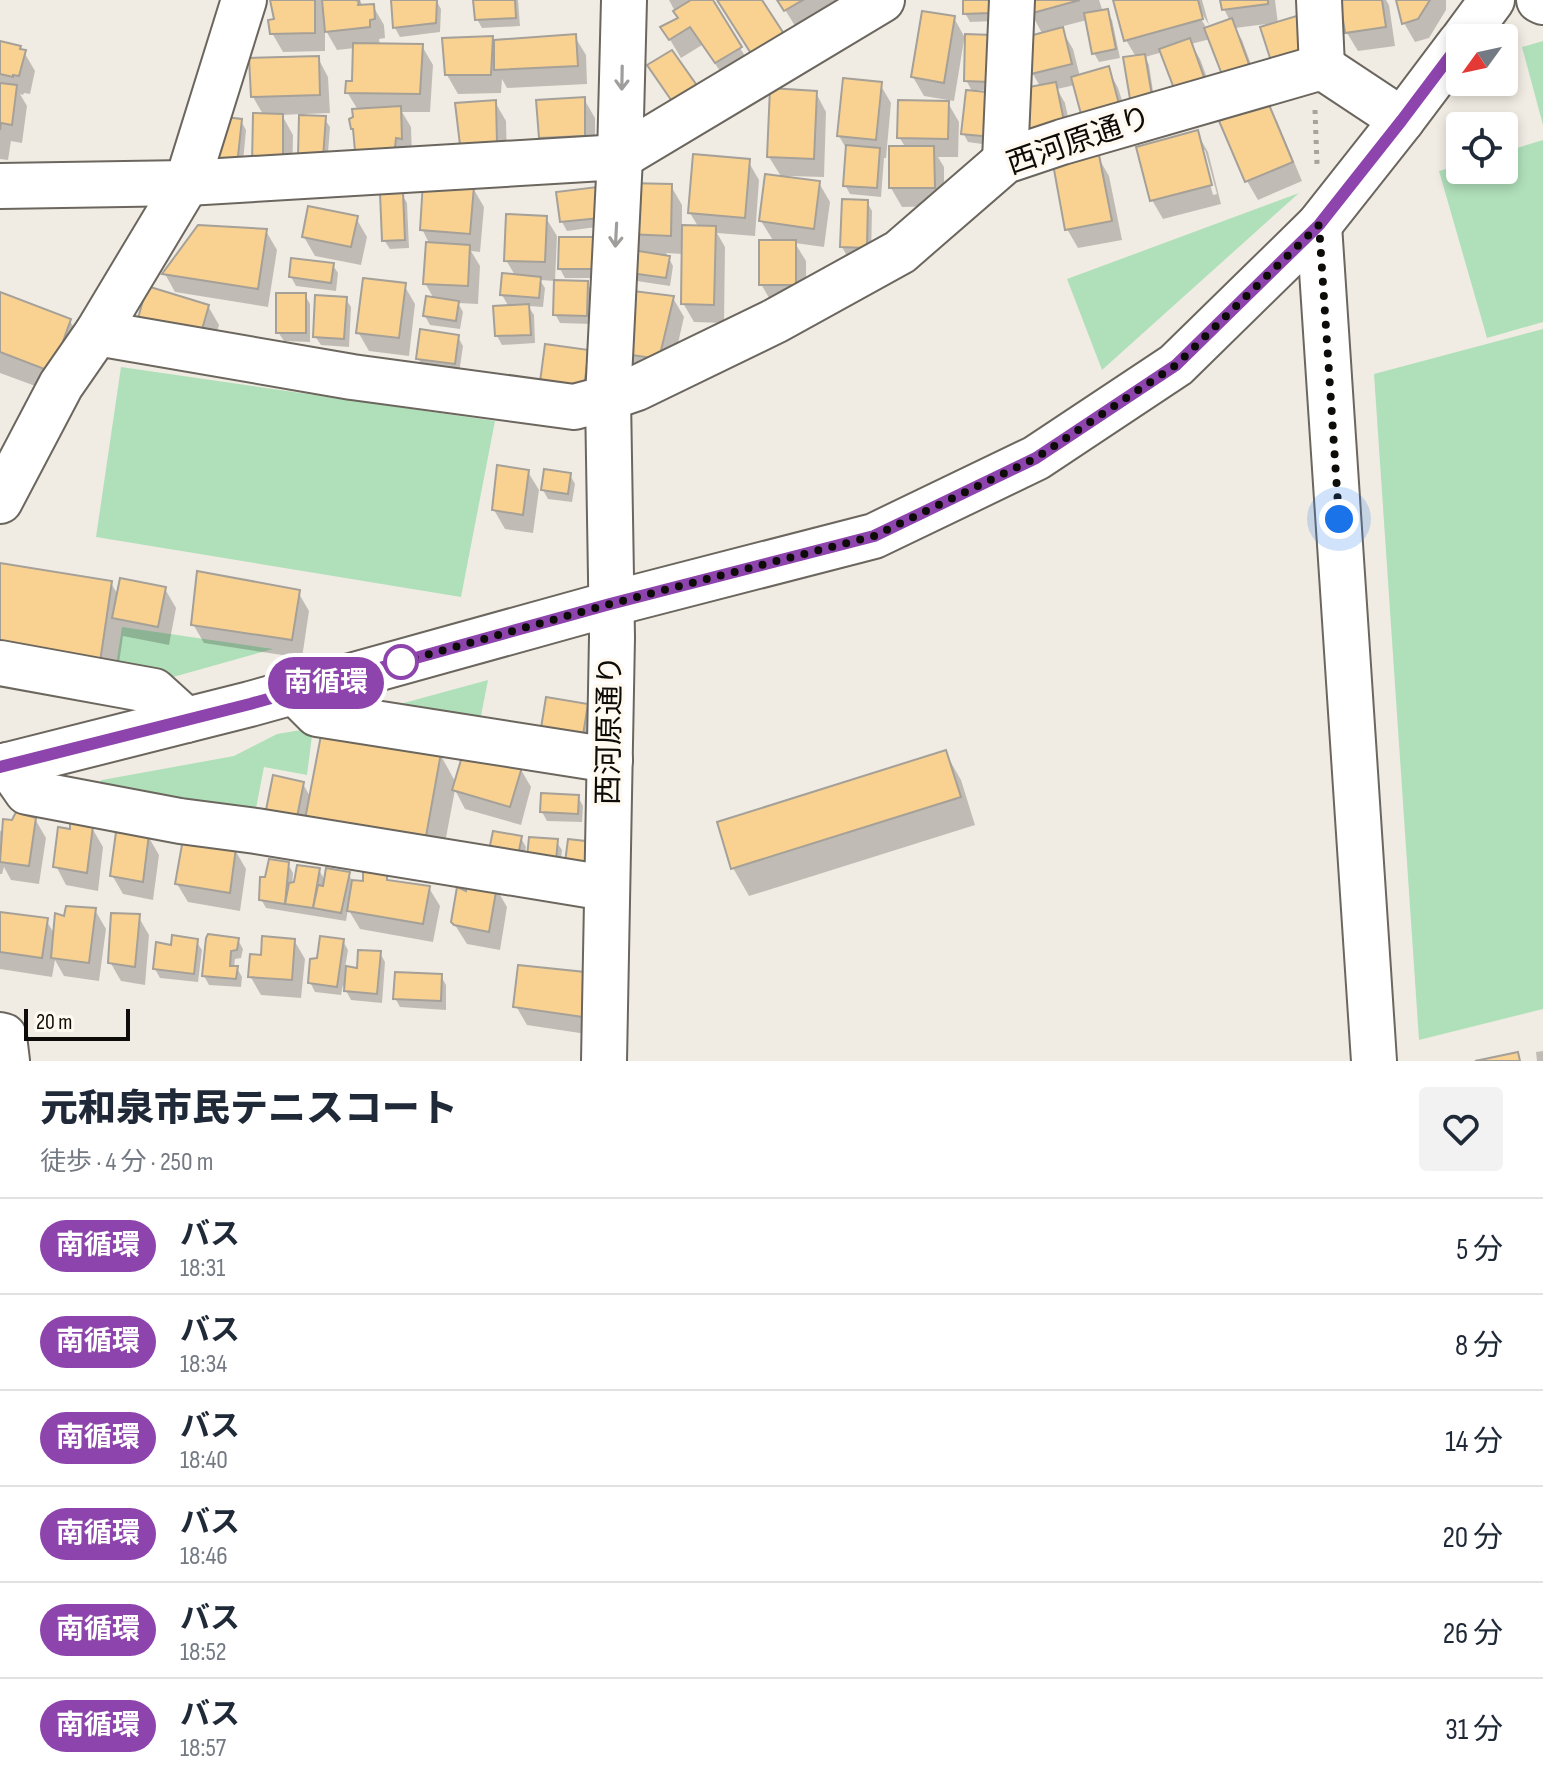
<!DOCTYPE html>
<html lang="ja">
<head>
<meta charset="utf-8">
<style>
  :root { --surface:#fff; --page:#f2f2f3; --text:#1f2937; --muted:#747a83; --line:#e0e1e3 }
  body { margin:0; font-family:"Sofia Sans Condensed","Noto Sans JP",sans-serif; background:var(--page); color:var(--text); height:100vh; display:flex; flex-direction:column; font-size:30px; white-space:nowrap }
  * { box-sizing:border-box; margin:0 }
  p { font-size:26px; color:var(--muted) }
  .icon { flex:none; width:44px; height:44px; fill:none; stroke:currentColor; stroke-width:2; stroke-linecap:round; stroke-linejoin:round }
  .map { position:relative; height:1061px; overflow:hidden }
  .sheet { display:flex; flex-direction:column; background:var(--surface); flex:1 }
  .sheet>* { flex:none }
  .badge { padding:0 16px; border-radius:26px; font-size:28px; line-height:52px }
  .needle { width:52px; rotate:237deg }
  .fabs { position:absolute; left:1446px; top:24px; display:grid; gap:16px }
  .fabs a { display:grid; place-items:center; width:72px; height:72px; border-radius:8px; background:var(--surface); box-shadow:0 4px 12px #0003; font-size:40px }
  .scale { position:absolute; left:24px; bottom:20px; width:106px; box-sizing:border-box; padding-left:8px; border:4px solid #0e0c09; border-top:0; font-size:22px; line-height:28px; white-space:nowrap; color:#0e0c09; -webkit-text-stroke:6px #fff9f0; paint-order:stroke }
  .you { position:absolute; width:40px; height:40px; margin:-20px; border:6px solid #fff; border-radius:50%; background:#1a73e8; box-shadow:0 0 0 12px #1a73e833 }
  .map>.badge { position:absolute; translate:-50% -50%; box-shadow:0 0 0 4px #fff }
  .round { display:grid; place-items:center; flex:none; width:84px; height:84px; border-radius:8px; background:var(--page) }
  .overview { display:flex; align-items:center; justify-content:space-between; height:136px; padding:0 40px }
  h1 { font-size:38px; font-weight:800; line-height:60px }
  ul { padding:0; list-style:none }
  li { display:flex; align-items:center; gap:24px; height:96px; padding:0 40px; border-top:2px solid var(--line) }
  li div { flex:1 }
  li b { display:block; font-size:30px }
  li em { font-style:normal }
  li .badge { min-width:88px; font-weight:700; text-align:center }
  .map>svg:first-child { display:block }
  .green { fill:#b0e0ba }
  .shadow { fill:#0003; fill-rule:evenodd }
  .building { fill:#f9d292; stroke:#a5a098; stroke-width:2 }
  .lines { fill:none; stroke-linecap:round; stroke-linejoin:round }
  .minor-casing { stroke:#6b665e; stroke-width:48 }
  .major-casing { stroke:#6b665e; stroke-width:48 }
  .path { stroke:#a7a39c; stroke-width:5; stroke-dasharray:4 6; stroke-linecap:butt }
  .minor { stroke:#fff; stroke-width:44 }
  .major { stroke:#fff; stroke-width:44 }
  .oneway { stroke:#9f9e9d }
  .line-casing { stroke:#fff; stroke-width:18 }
  .line { stroke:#8e44ad; stroke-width:12 }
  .walk { stroke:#0e0c09; stroke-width:8; stroke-dasharray:0 14.4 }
  .stop-dot { fill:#fff; stroke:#8e44ad; stroke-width:4 }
  .labels { text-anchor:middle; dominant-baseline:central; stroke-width:7; stroke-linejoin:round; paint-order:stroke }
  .street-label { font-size:30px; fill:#0e0c09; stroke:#fff9f0 }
</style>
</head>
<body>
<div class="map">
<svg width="1543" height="1061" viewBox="0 0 1543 1061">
  <rect width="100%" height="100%" fill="#f1ece3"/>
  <g class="green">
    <path d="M1543,41v84l-21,-78z"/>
    <path d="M1543,140v182l-56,16 -48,-167 21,-6v5h44v-18z"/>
    <path d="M1299,193l-197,177 -35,-91z"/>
    <path d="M1543,329v680l-124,31 -45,-666z"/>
    <path d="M121,367l374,54 -34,176 -365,-60z"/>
    <path d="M122,627l151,22 -107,30 -51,-7z"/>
    <path d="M488,680l-9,46 -101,-16z"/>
    <path d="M313,728l-6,47 -43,-8 -11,57 -161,-37 10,-7 132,-24 43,-22z"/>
  </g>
  <g class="shadow">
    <path d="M272,0h88l3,7 10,-1 11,19 1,13 -6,1 1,6 42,1 11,19 -3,47h-28l9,15 1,30 -44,12 -15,-41 5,-18 -11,-18 7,-9 1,-35 -18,2 -12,-21v22l-42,1 -11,-19 5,-12z"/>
    <path d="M393,0h43l5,9 -1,23 -40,5 -5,-9z"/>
    <path d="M475,0h43l2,26 -38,2 -5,-9z"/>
    <path d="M669,0h42l40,66 -24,15 -25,-36 -21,13 -18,-30 16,-9z"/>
    <path d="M779,0h65l-47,29z"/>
    <path d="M965,0h28l1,21 -24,1 -5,-9z"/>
    <path d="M1027,0h72l4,12 3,-1 6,9 8,38 -21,4 -5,-9 -7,-33 -27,7 13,22 7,28 28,-8 10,19 11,34 -54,-37 -18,4 8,14 9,42 -41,-71 -9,-34 19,-5 -12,-22z"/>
    <path d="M1115,0h87l7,25 -9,-15 -3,2 10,17 23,-8 -6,-12 -2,-9h53l3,24 -4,1v-2l-39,5 7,12 17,46 -49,-47 -19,5 9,15 15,40 -52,-47 -18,5 4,8 6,40 -17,2 -6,-9 4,-41 -10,-17z"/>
    <path d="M1342,0h44l3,5 6,41 -37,5 -11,-18z"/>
    <path d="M1398,0h48v10l-17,28 -14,4 -11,-19z"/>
    <path d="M954,18l10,18 27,1 4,53h-21v3l22,53 -28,-4 -5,-9 10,-40 -7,-13 1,-40h-3l-10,61 -30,-5 -11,-19z"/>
    <path d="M575,37l11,18 1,29 -80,4 -5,-9 -1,14 -43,1 -11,-19 44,-37 4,4z"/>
    <path d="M0,43l19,5 5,4 11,19 -5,23 -6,-1 -1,2 -3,-1 7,12 -5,37 -11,-2 -3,19 -8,-1z"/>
    <path d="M318,58l10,19 2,36 -25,1v3l19,1 6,9 -3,39 -27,-10 2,-42 -20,1 11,20 -1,49 -28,-68 -11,-19z"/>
    <path d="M880,84l11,19 -5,55h-2l-3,39 -31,-3 -5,-9 2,-35 -8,-14z"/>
    <path d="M816,93l10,19 -2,65 -36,-1v3l31,4 11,19 -6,45 -29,-4 11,18v42h-34l-11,-19 13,-42 -13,-21 21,-43 -13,-21z"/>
    <path d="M584,99l11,19v36l-43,2 -11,-18z"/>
    <path d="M495,102l11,19 1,41 -50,-57z"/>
    <path d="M948,103l11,19 -1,35h-20l6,10v39l-42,1 -11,-19 15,-40 -7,-11z"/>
    <path d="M1266,103l11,18 25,60 -44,19 -11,-19 -26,-59z"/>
    <path d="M217,118l24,3 5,9 -4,43z"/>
    <path d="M1197,133l11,19 13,52 -58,15 -11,-19zM1201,150h4l12,44 -4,1z"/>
    <path d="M1098,157l11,19 13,64 -44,8 -11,-19z"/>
    <path d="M748,161l11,19 -4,56 -38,-3 8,14 -1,76 -30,-1 -11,-19v-49l-17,-1 7,13 -3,20 -40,-6 10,-27 -11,-19 42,-48 11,19v22l17,1 -9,-15z"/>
    <path d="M473,188l11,19 -4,45 -9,-1 9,15 -2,38 -20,-1 5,9 -3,17 -30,-4 -5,-9 9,-17 -9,-16 5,-38 -8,-16z"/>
    <path d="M595,190l9,36 -37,5 -5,-9z"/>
    <path d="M402,194l5,9 2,45 -19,1 -6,-9z"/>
    <path d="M867,202l5,9 -1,46 -24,-1 -5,-9z"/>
    <path d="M356,218l11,19 -6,28 -46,-9 -11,-19z"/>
    <path d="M546,218l11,18 -2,45 -15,-1 5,8 -2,19 -15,-1 6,9 1,28 -33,2 -5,-9 12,-29 -7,-12 14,-18 -10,-17z"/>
    <path d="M266,231l11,19 -9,57 -93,-15 -10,-18z"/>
    <path d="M560,239l46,39h-41l-5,-9z"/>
    <path d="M332,264l6,9 -2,18 -40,-5 -5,-9z"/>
    <path d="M587,283l5,9 -1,32 -31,-1 -5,-9z"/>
    <path d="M404,285l11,19 -6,52 -40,-5 -11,-19z"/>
    <path d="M149,289l59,17 11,19 -12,40z"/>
    <path d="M0,295l70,26 16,28 -18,49 -68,-25z"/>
    <path d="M305,295l5,9v38l-26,-1 -6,-9z"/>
    <path d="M345,298l6,9 -2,40 -28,-2 -6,-9z"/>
    <path d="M673,298l11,19 -14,61 -39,-6 -11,-19z"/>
    <path d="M458,337l5,9 -4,27 -36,-6 -5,-9z"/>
    <path d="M528,472l11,18 -6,43 -28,-4 -11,-19z"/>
    <path d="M570,475l5,9 -3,18 -24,-3 -5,-9z"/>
    <path d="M0,565l111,18 7,12 47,-6 11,19 -7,37 -46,-9 -8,54z"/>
    <path d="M298,592l11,19 -7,47 -98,-15 -11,-19z"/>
    <path d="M587,706l5,9 -4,28 -40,-6z"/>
    <path d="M945,752l16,28 14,45 -226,71 -16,-28z"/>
    <path d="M440,754l16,29 64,-15 11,19 -10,38 -56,-16 -10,-19 -17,90 -162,-37 27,-59 8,14z"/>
    <path d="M578,797l5,9 -1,16 -35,-1 -5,-9z"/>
    <path d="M35,819l11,19 -7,46 -28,-4 -7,-13 -2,7h-2v-44l3,5z"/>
    <path d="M92,828l11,19 -5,44 -32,-6 -10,-19 15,-35z"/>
    <path d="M494,833l27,5 5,9 -4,21z"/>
    <path d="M148,836l11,19 -6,45 -30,-6 -11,-19z"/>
    <path d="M556,841l6,9 -2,18 -26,-2z"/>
    <path d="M235,850l11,19 -6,42 -52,-9 -11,-18z"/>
    <path d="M288,864l5,9 -1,15 27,-18 7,12 22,-9 5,9 11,1 22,-7 4,7 39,5 11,18 -7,36 -73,-13 -12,-20 -2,12 -80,-13 -5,-9z"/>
    <path d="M496,888l11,19 -7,43 -33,-6 -14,-22 14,-29z"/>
    <path d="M95,910l11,19 -7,52 -35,-5 -9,-16 -3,17 -52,-8v-55l46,6 9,15 11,-17z"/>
    <path d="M138,916l11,19 -4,50 -24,-4 -11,-19z"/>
    <path d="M238,940l5,9 -2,9 -6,1 -1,9h3l5,9 -1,10 -32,-2 -5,-9z"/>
    <path d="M294,940l11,19 -4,39 -40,-3 -11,-19 13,-19z"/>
    <path d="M196,941l6,9 -4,32 -38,-4 -5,-9 18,-21z"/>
    <path d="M343,941l5,9 -3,18 13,2 22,-17 5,9 -3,41 -31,-3 -8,-15 -2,10 -26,-3 -5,-10 9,-22z"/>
    <path d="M583,974l10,61 -66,-10 -11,-19z"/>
    <path d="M441,976l5,9v25l-46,-3 -5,-9z"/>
    <path d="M1543,1051v10h-6l-1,-9z"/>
  </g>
  <g class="building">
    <path d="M270,0h45v33l-45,1 -2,-14 6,-1z"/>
    <path d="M322,0h33l4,1 -1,4 16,-1 1,15 -5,1v7l-45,5z"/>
    <path d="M391,0h46l-1,23 -43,5z"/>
    <path d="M473,0h42l1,18 -41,2z"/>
    <path d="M691,0h22l29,47 -27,16 -25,-36 -21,13 -9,-13 18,-9 -5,-7z"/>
    <path d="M717,0h45l24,37 -32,21z"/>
    <path d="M777,0h26l-19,11z"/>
    <path d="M963,0h26l1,13 -27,1z"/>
    <path d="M1025,0h55l-51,14z"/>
    <path d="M1113,0h85l5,19 -79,22z"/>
    <path d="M1220,0h48v4l-46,6z"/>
    <path d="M1340,0h42l4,27 -41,6z"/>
    <path d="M1396,0h34l-12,19 -16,5z"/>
    <path d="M1108,9l8,40 -24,5 -8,-41z"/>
    <path d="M922,11l33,5 -11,67 -33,-6z"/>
    <path d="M1300,15l11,34 -40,12 -11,-34z"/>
    <path d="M1232,18l18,49 -27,10 -19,-49z"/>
    <path d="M1063,27l9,37 -41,10 -9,-36z"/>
    <path d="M576,34l2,32 -84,4v-30z"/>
    <path d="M965,34l27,1 -1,47 -27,-1z"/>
    <path d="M493,36l-2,39h-46l-3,-37z"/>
    <path d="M1190,38l15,42 -30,11 -16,-42z"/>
    <path d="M0,41l21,5 -1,3 6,1 -7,26 -6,-1v2l-13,-3z"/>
    <path d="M353,43l70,1 -3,50 -75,-1 1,-12h6z"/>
    <path d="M672,50l31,44 -25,16 -31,-45z"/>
    <path d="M1145,54l7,42 -22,3 -7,-42z"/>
    <path d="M319,56l1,39 -69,2 -2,-39z"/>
    <path d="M1109,66l10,38 -38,10 -10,-37z"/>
    <path d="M843,78l39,4 -6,58 -39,-4z"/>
    <path d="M1056,82l9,44 -48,9 -9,-44z"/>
    <path d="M0,83l17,2 -5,40 -11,-2 -1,7z"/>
    <path d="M770,88l47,3 -3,68 -47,-2z"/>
    <path d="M966,90l31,3 -5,44 -31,-3z"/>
    <path d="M585,97v39l-46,2 -3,-38z"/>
    <path d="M496,100l1,43 -37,2 -5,-42z"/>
    <path d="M898,100l51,1 -1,38 -51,-1z"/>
    <path d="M1267,100l26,62 -48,20 -26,-61z"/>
    <path d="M401,106l1,33 -6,-1 -1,10 -40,3 -2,-22h-2l-2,-10 4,-2 -1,-8z"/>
    <path d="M253,113l30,1v51l-31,-1z"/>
    <path d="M299,115l27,1 -3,42 -25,-2z"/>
    <path d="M215,116l27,3 -5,46 -27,-3z"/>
    <path d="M1198,130l14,55 -62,16 -14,-54z"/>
    <path d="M846,145l34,3 -3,40 -34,-2z"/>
    <path d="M889,146h45l1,42h-46z"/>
    <path d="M693,154l57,5 -5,59 -57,-5z"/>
    <path d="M1099,155l13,66 -47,9 -12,-66z"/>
    <path d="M765,174l55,7 -6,48 -55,-8z"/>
    <path d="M423,182l51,4 -4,48 -50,-4z"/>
    <path d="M628,183l44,1 -1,52 -44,-2z"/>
    <path d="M597,187l3,31 -40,4 -4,-30z"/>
    <path d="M403,192l2,48 -23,1 -2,-48z"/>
    <path d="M842,199l26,1 -1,48 -27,-1z"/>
    <path d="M308,206l50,10 -7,31 -49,-10z"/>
    <path d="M506,214l41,2 -2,46 -41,-1z"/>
    <path d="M198,225l69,4 -9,60 -96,-15z"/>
    <path d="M682,225l34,1 -2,79 -33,-1z"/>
    <path d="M559,237h43l-1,32h-43z"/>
    <rect x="759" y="240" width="37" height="45"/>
    <path d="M426,242l44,3 -2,41 -45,-2z"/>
    <path d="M626,249l44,7 -4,22 -43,-6z"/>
    <path d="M291,258l43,5 -3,20 -42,-6z"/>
    <path d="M502,273l39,4 -2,21 -39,-3z"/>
    <path d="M363,278l43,5 -7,55 -43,-5z"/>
    <path d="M554,280l34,1 -1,35 -34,-1z"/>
    <path d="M147,286l62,19 -12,42 -62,-18z"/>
    <path d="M625,290l49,6 -15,63 -41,-6z"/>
    <path d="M0,292l71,27 -19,53 -52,-20z"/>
    <rect x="276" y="293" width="30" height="40"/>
    <path d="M315,295l32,2 -3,42 -31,-2z"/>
    <path d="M426,296l33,5 -3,20 -33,-5z"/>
    <path d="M529,304l2,31 -36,1 -2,-30z"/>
    <path d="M420,329l39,6 -4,29 -39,-5z"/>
    <path d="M545,344l44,6 -5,37 -44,-5z"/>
    <path d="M497,465l32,5 -6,45 -31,-5z"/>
    <path d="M544,469l27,4 -3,21 -27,-4z"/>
    <path d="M0,563l112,18 -12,81 -100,-15z"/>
    <path d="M197,571l103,19 -8,50 -101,-15z"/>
    <path d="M120,578l46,9 -8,40 -46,-9z"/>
    <path d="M546,697l42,7 -5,31 -42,-7z"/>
    <path d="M322,730l119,23 -18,100 -120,-23z"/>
    <path d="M464,750l58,17 -12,40 -58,-17z"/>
    <path d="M946,750l15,47 -230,72 -14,-47z"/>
    <path d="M273,775l31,7 -10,50 -31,-7z"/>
    <path d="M541,793l38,2 -1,19 -38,-2z"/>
    <path d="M16,812l20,6 -7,48 -29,-4 3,-43 9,1z"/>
    <path d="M70,821l23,5 -6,47 -34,-6 5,-40 12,2z"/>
    <path d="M124,828l25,6 -6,48 -33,-6 6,-44 7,1z"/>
    <path d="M493,831l29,5 -5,24 -29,-5z"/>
    <path d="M529,837l29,2 -2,21 -29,-3z"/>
    <path d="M183,839l53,9 -6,45 -55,-9z"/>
    <path d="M568,839l26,3 -3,31 -27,-3z"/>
    <path d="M269,859l20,3 -4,42 -26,-4 1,-23h5z"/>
    <path d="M297,865l23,3 -7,40 -28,-4 4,-21 5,-1z"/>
    <path d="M326,868l24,4 -9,41 -28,-5 5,-23 5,1z"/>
    <path d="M363,871l24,3v6l43,6 -7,38 -76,-13 5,-31 11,1z"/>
    <path d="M467,883l30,3 -8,46 -35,-7 -3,-3 6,-35 9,4z"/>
    <path d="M66,906l30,2 -7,55 -38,-5 4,-45 9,3z"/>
    <path d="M0,912l48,6 -6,40 -42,-6z"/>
    <path d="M111,913l29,1 -5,53 -27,-4z"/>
    <path d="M208,934l31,4 -2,12 -6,1 -1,15h8l-2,13 -34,-3 4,-38z"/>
    <path d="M172,935l26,4 -4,35 -41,-5 3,-27 15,3z"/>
    <path d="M262,936l33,3 -3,41 -44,-3 2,-23 11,1z"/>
    <path d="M320,936l24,3 -7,48 -29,-4 2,-24 7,-1z"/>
    <path d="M358,950l23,1 -4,43 -33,-3 2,-25 11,2z"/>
    <path d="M518,965l67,7 -2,45 -70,-10z"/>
    <path d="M395,972l47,2 -1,27 -48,-2z"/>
    <path d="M1518,1052l2,9h-45z"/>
  </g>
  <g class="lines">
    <g class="minor-casing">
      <g id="minor">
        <path d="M1319,0l3,67"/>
        <path d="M1539,0l4,2"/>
        <path d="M1005,161l7,-161"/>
        <path d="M0,186l187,-3 433,-26 262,-157"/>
        <path d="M1319,225l55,836"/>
        <path d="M97,333l255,44 222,30 34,-9 29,-10 138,-67 125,-69 105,-91 57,-19 260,-75 80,53"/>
        <path d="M0,501l61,-116 36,-52 90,-150 57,-183"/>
        <path d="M0,663l154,28 32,29"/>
        <path d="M294,691l23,23 293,46"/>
        <path d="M8,765l19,27 153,29 76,10 350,57"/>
        <path d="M0,1035l4,1 3,25"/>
        <path d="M604,1061l8,-424 -4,-239 12,-241 4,-157"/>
      </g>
    </g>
    <g class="major-casing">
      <g id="major">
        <path d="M1464,38l28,-38"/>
        <path d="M0,767l250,-63 360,-100 264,-68 162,-78 140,-93 143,-140 83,-105 58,-77"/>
      </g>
    </g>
    <path class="path" d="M1315,110l2,54"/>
    <use href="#minor" class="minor"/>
    <use href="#major" class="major"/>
  </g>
  <defs><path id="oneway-shaft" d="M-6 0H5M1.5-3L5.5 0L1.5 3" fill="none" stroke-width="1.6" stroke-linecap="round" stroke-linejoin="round" transform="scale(2)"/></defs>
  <g class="oneway">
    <use href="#oneway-shaft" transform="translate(622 78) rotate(91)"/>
    <use href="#oneway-shaft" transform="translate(616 235) rotate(93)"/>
  </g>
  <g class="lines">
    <g class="line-casing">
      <path id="line" d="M0,767l250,-63 360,-100 264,-68 162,-78 140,-93 102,-100 41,-40 83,-105 58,-77"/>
    </g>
    <use href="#line" class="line"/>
    <path class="walk" d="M401,662l209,-58 264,-68 162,-78 140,-93 143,-140 20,294"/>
  </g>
  <circle class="stop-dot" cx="401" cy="662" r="16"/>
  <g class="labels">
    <g class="street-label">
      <text transform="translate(1079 141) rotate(-19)">西河原通り</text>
      <text transform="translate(610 730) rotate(-89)">西河原通り</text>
    </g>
  </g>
</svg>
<div class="fabs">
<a><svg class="needle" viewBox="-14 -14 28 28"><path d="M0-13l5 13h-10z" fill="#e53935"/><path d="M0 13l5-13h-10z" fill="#747a83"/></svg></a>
<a><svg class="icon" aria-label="locate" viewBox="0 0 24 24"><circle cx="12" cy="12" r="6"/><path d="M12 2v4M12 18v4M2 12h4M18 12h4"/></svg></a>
</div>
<div class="scale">20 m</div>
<div class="you" style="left:1339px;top:519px"></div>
<b class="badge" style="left:326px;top:683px;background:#8e44ad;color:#fff">南循環</b>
</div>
<section class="sheet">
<div class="overview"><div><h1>元和泉市民テニスコート</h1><p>徒歩 · 4 分 · 250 m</p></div><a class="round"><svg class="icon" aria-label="heart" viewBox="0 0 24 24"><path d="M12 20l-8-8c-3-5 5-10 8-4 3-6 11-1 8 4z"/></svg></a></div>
<ul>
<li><span class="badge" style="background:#8e44ad;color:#fff">南循環</span><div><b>バス</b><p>18:31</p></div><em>5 分</em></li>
<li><span class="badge" style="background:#8e44ad;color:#fff">南循環</span><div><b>バス</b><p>18:34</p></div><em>8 分</em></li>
<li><span class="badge" style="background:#8e44ad;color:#fff">南循環</span><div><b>バス</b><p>18:40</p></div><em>14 分</em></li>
<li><span class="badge" style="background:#8e44ad;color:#fff">南循環</span><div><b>バス</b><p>18:46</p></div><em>20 分</em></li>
<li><span class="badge" style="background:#8e44ad;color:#fff">南循環</span><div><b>バス</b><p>18:52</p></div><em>26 分</em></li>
<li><span class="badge" style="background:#8e44ad;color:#fff">南循環</span><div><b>バス</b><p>18:57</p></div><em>31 分</em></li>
</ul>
</section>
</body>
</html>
